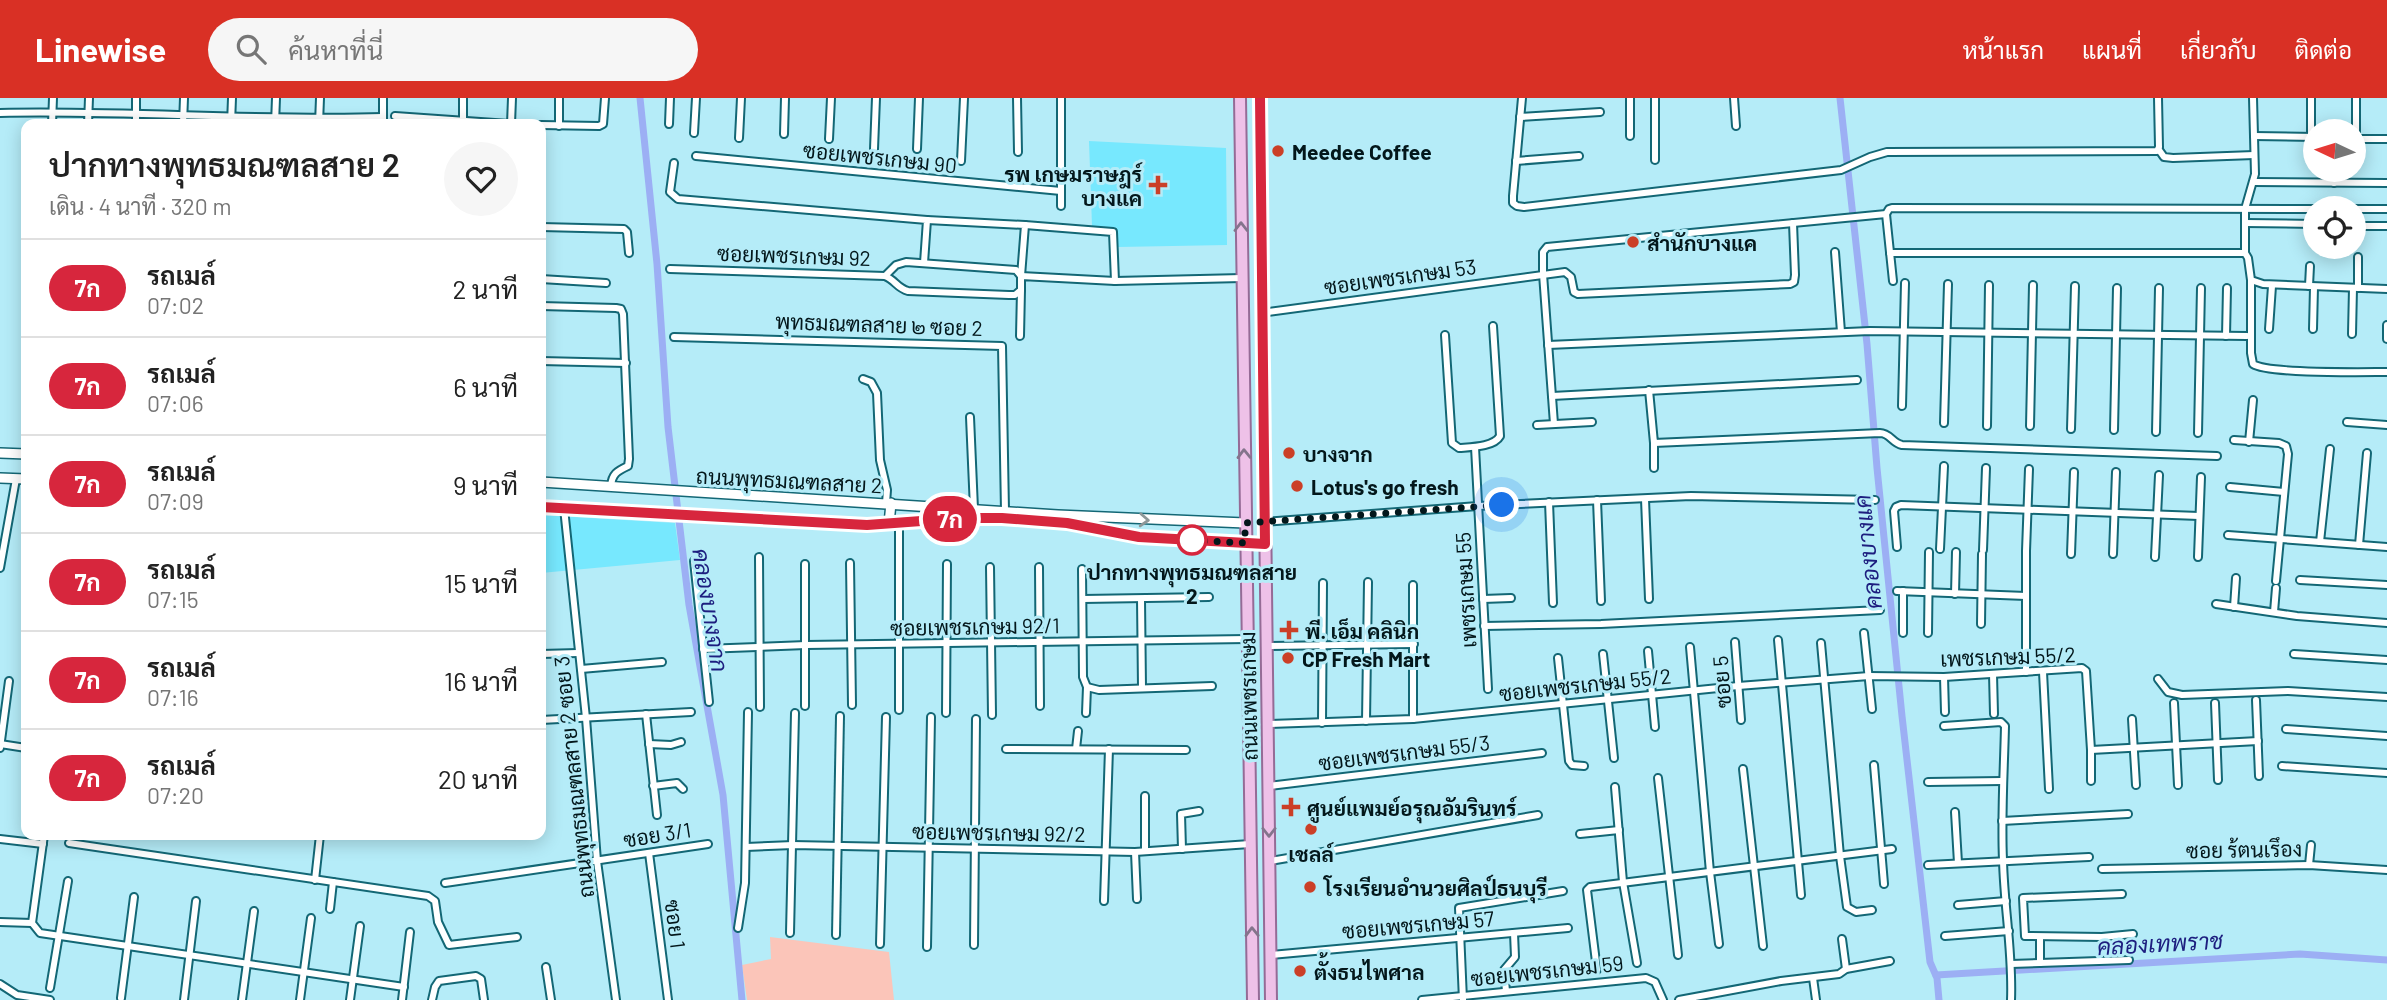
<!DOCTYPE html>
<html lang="th">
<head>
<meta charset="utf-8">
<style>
  :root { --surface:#fff; --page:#f6f6f6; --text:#222; --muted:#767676; --line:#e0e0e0; --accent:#d93025 }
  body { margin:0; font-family:Barlow,Sarabun,sans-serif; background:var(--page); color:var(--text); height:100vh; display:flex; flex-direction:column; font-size:26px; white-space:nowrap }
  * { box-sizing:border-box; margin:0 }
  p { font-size:23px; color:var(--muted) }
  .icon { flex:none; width:38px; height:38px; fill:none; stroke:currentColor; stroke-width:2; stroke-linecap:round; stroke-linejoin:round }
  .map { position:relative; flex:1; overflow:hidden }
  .details { position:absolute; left:21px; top:21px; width:525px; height:721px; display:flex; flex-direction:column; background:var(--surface); border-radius:14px; box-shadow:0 4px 18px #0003 }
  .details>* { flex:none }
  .badge { padding:0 14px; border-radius:23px; font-size:24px; line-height:46px }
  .needle { width:46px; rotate:274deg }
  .buttons { position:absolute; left:2303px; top:21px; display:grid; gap:14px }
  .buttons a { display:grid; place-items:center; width:63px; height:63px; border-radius:50%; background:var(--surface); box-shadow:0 4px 18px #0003; font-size:35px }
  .you { position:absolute; width:35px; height:35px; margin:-18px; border:5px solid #fff; border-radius:50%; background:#1a73e8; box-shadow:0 0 0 10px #1a73e833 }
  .map>.badge { position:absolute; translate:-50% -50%; box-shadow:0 0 0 4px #fff }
  .round { display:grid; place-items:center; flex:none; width:74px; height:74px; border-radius:37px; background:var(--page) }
  .overview { display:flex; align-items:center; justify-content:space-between; height:119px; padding:0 28px }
  h1 { font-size:33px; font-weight:600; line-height:52px }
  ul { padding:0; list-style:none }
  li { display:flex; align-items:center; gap:21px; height:98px; padding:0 28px; border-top:2px solid var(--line) }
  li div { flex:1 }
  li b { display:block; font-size:26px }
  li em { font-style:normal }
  li .badge { min-width:77px; font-weight:700; text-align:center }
  header { display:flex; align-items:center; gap:42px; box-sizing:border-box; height:98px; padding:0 35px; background:var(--accent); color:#fff }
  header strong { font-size:33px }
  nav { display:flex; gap:38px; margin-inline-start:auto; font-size:24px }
  .search { width:490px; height:63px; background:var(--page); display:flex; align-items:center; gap:18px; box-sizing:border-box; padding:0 24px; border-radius:38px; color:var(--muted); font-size:26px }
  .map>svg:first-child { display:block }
  .built { fill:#77e8fe }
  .green { fill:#fbc5b9 }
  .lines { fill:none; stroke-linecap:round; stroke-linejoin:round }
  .canal { stroke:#9caff4; stroke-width:7 }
  .street-casing { stroke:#136775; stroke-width:10 }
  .secondary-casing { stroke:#136775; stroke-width:12 }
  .primary-casing { stroke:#956b96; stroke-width:14 }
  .street { stroke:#fff; stroke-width:6 }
  .secondary { stroke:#fff; stroke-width:9 }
  .primary { stroke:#eec1e8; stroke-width:10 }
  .oneway { stroke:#84748c }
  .oneway2 { stroke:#8e9798 }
  .line-casing { stroke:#fff; stroke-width:16 }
  .line { stroke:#d7263d; stroke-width:10 }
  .walk { stroke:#03171b; stroke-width:7; stroke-dasharray:0 12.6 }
  .poi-dot { fill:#cb3f27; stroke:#b5ecf8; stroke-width:2.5 }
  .stop-dot { fill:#fff; stroke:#d7263d; stroke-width:3.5 }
  .labels { text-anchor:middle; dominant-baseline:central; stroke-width:6; stroke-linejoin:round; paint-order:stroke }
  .poi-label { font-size:21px; font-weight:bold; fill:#03171b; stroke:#b5ecf8; text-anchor:start }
  .street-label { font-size:21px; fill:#03171b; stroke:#b5ecf8 }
  .stop-label { font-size:21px; font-weight:bold; fill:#03171b; stroke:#b5ecf8 }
  .water-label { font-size:23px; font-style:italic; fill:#1d1e7f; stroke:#b5ecf8 }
</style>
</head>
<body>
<header>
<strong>Linewise</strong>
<div class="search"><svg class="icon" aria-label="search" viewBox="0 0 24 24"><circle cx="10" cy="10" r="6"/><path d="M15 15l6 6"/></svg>ค้นหาที่นี่</div>
<nav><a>หน้าแรก</a><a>แผนที่</a><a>เกี่ยวกับ</a><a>ติดต่อ</a></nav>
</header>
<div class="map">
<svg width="2387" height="902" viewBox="0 0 2387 902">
  <rect width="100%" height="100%" fill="#b5ecf8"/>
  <g class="built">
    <path d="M1089,43l137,7 1,97 -109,2 -1,-19 -25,-2z"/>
    <path d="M541,417l134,8 5,37 -139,13z"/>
  </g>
  <path class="green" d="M770,839l119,15 5,48h-147l-5,-35 29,-6z"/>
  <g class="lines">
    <g class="canal">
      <path d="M640,0l17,166 11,163 21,178 34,190 19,205"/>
      <path d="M1840,0l27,246 10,124 25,248 28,246 7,16 2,22"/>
      <path d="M1936,877l364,-21 87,6"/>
    </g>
    <g class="street-casing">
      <g id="street">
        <path d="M383,0v26"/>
        <path d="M1017,0l1,54"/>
        <path d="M1061,0v108"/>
        <path d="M1522,0l-9,98v7l4,3 7,1 317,-37 29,-13 17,-5 270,-1 2,-4 -1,-49"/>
        <path d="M1630,0v38"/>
        <path d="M1655,0v62"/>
        <path d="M1734,0l2,28"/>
        <path d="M2356,0v41"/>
        <path d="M0,15c128,-3 255,8 383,4"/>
        <path d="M395,18l114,8"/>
        <path d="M1520,19l80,-5"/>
        <path d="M463,24v-24"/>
        <path d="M52,26l1,-26"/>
        <path d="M88,26l1,-26"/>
        <path d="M136,26v-26"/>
        <path d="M183,26l1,-26"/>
        <path d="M231,26l1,-26"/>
        <path d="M275,26l1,-26"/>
        <path d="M319,26l1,-26"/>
        <path d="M511,26l1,-26"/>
        <path d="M669,26l1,-26"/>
        <path d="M541,27l58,1 4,-2 2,-26"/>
        <path d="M559,28v-28"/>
        <path d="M694,35l2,-35"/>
        <path d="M784,36l1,-36"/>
        <path d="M2254,38l61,1"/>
        <path d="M2311,39v-39"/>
        <path d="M739,40l2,-40"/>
        <path d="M829,41l2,-41"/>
        <path d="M2354,41h33"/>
        <path d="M874,51l2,-51"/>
        <path d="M917,51l2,-51"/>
        <path d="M2159,52l5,7 9,1 81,-3"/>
        <path d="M696,58l365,35"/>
        <path d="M961,63l3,-63"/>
        <path d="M1516,63l63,-5"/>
        <path d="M674,65l-4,29 8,7 249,21 -3,43"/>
        <path d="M2254,84l133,1"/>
        <path d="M2334,85v-13"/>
        <path d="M2354,111h33"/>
        <path d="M1886,116l7,67"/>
        <path d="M927,122l98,5 -4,51"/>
        <path d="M2245,125l70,1"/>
        <path d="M1025,127l88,7 2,49"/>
        <path d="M2354,128h33"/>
        <path d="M541,129l83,2 3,3 2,21"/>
        <path d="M1835,154l6,80"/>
        <path d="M1890,155h355v-44l10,-35 -2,-76"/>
        <path d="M2245,155l3,5 3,22 12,4 124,5"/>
        <path d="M670,171l215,7c10,4 12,12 23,15l101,4h6l6,-5v-14l94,5 127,-3"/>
        <path d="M885,178l11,-11 10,-3 110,8 5,6"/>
        <path d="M541,181l65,4"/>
        <path d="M2251,182v73l2,11c15,10 110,8 134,8"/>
        <path d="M2309,188l1,-20"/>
        <path d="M2358,190v-31"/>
        <path d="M541,208l75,2 5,1 2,5 6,145 -1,7c-11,5 -16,8 -17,20"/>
        <path d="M1261,215l304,-41 6,5 3,15 4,2 212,-10 4,-2 1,-7 -2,-52"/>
        <path d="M2269,231l3,-43"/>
        <path d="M2313,231l1,-42"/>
        <path d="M2352,236l1,-46"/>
        <path d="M1445,237l7,108 7,5c12,-1 35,-1 41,-12l-7,-110"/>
        <path d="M1020,238l1,-46"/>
        <path d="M2226,238l1,-48"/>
        <path d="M674,239l328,9 3,165"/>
        <path d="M2387,241v-14"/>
        <path d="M1548,247l322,-14 377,5"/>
        <path d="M541,263l85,2"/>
        <path d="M863,281l8,3 6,11 3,67 7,30 -1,13"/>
        <path d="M1649,292l5,53 226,-10c10,0 12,10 22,12l315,11"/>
        <path d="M1552,298l305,-16"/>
        <path d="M1902,308l3,-123"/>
        <path d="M970,319l4,92"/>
        <path d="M2347,324l40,3"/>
        <path d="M1944,325l4,-139"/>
        <path d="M1554,326l-11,-150v-22l4,-5 339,-33 3,-5 3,-1 423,1"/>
        <path d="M1537,327l55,-3"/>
        <path d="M1987,328l2,-141"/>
        <path d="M2030,328l3,-141"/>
        <path d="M2071,331l4,-143"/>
        <path d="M2114,332l3,-142"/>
        <path d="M2156,334l3,-144"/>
        <path d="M2198,335l3,-145"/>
        <path d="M2234,342l45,3 7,3 2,8 -12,127"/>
        <path d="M2249,344l4,-42"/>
        <path d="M1654,345v25"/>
        <path d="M1475,349l13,242"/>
        <path d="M2230,389l54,5"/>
        <path d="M1645,401l4,100"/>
        <path d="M1597,402l4,101"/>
        <path d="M1549,404l4,101"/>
        <path d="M564,410l22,210 11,143 19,139"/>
        <path d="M1264,424l214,-16 213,-10 184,4"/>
        <path d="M2228,437l159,12"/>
        <path d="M2320,444l10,-93"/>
        <path d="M2359,447l8,-92"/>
        <path d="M1897,449l-3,-36 2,-4 5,-2 298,11"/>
        <path d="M1940,451l4,-83"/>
        <path d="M1983,452l3,-82"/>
        <path d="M2071,456l3,-82"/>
        <path d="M2113,456l3,-82"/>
        <path d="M759,459l1,150"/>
        <path d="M2155,459l4,-82"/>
        <path d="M2198,459l3,-80"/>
        <path d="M694,463l15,141"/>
        <path d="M850,465l2,142"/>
        <path d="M990,469l2,148"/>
        <path d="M1039,469l1,139"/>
        <path d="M0,470l16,-89"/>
        <path d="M1082,471l1,108 4,10 -1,26"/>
        <path d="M2300,482l87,5"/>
        <path d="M1897,493l129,5"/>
        <path d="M1903,493v42"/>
        <path d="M1955,496l1,-42"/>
        <path d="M1083,501l126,-2"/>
        <path d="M1141,501l1,89"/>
        <path d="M1483,501l28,-1"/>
        <path d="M2216,506l81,12 90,7"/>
        <path d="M2234,509l2,-29"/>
        <path d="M2274,514l2,-24"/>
        <path d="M1981,526l1,-70"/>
        <path d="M1484,528l117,-2 279,-14"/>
        <path d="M1864,535l8,76"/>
        <path d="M1928,535l1,-81"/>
        <path d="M1778,542l23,255"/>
        <path d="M1735,544l6,78"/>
        <path d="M1821,545l19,213 7,51 9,5 16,-2"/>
        <path d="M1267,548l147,-2"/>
        <path d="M1690,549l20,225 9,72"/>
        <path d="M703,551l103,-4 441,-6"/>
        <path d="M1648,553l7,76"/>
        <path d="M541,556l37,-1"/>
        <path d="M1603,556l11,104"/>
        <path d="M2294,556l93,6"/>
        <path d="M1558,560l11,103 3,4 12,1"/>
        <path d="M581,571l81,-7"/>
        <path d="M2026,574v-121l3,-82"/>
        <path d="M2043,574l6,117"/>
        <path d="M1993,576l1,40"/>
        <path d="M1944,579l1,35"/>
        <path d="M2158,581l10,13 14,3 106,-4 99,6"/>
        <path d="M1087,589l12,3 113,-4"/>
        <path d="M2256,602l3,76"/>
        <path d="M2174,605l4,82"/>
        <path d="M2215,605l3,77"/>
        <path d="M805,608v-142"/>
        <path d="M899,612v-187"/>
        <path d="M946,615l1,-149"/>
        <path d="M646,616l11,101"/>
        <path d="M1413,621v-134"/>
        <path d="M2132,621l4,66"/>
        <path d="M541,622l150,-8"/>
        <path d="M1366,623l2,-139"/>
        <path d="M1322,625l1,-140"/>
        <path d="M1268,626l145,-5 325,-33 131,-10 75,1 138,-9 4,3 5,79v31"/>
        <path d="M1944,628l57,-4 4,4c-1,45 -4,89 -2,134 1,47 10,93 8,140"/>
        <path d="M2286,631l101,7"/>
        <path d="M0,646l26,4"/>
        <path d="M649,646l22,1 10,-3"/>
        <path d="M0,650l9,-67"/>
        <path d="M1006,651l180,1"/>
        <path d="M1076,651l2,-18"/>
        <path d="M2091,652l167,-9"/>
        <path d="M1874,667l10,119"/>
        <path d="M2282,668l105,7"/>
        <path d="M1743,671l20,177"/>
        <path d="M1658,680l20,177"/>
        <path d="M1928,684l74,-1"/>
        <path d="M653,688l24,-3 6,6"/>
        <path d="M1269,688l273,-33"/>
        <path d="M1615,689l8,95 14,81"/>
        <path d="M1955,714l3,51"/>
        <path d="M2002,723l126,-7"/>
        <path d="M1580,736l39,-4"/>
        <path d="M44,737l-12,88 8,10 364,54"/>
        <path d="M0,741l43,5"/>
        <path d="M69,745l359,53 7,5 3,21 11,23 68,-8"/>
        <path d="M746,749l47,-2 342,7 115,-8"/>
        <path d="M1182,751l-1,-35 18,-3"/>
        <path d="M1145,752v-54"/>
        <path d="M1135,754l2,47"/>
        <path d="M649,755l19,147"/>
        <path d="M1270,763l268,-46"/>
        <path d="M1928,767l161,-8"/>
        <path d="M2309,767l2,-20"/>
        <path d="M2102,771l207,-4 78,5"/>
        <path d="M315,782l5,-45"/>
        <path d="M445,785l263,-39"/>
        <path d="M2122,796l-99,4 2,38 77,1 31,-3"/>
        <path d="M1104,803l5,-152"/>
        <path d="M1958,807l48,-4"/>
        <path d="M330,811l3,-27"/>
        <path d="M0,824l32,1"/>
        <path d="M738,830l7,-45 3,-171"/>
        <path d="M790,835l5,-220"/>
        <path d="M836,837l4,-219"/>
        <path d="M1945,838l64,-5"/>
        <path d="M2040,839v26"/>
        <path d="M1842,841l4,30"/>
        <path d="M880,846l6,-227"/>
        <path d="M974,847l2,-226"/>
        <path d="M927,849l4,-230"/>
        <path d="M1271,857l297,-27"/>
        <path d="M2011,866l118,-4"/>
        <path d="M546,869l5,33"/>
        <path d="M1597,872l-10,-80 3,-3 302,-38"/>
        <path d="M1813,880l3,22"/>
        <path d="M0,886l17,11 33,5"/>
        <path d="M50,890l18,-107"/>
        <path d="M1506,893l-2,-21 11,-13 -1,-24"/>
        <path d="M121,900l13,-101"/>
        <path d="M184,902l12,-99"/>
        <path d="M242,902l12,-89"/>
        <path d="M300,902l11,-82"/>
        <path d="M350,902l10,-74"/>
        <path d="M402,902l8,-68"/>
        <path d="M432,902l3,-13 4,-6 37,-5 5,3 3,21"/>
        <path d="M1422,902l224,-22 9,4 8,18"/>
        <path d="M1463,902l-4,-92 104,-17"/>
        <path d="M1679,902l102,-19 58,-7 7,-5 44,-8"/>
      </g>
    </g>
    <g class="secondary-casing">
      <g id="secondary">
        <path d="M0,355l26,1"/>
        <path d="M0,380l26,1"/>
        <path d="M541,384l517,33 187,8"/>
        <path d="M541,409l326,18 95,-7h40l65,5 72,14 106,6"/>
        <path d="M889,426l2,-21"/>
      </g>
    </g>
    <g class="primary-casing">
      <g id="primary">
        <path d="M1240,0l13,902"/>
        <path d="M1260,0l11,902"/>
      </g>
    </g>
    <use href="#street" class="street"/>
    <use href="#secondary" class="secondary"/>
    <use href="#primary" class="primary"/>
  </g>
  <defs><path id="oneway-chevron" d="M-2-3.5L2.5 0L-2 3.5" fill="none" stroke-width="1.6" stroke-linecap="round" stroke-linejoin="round" transform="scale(1.75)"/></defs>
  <g class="oneway">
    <use href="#oneway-chevron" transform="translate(1241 129) rotate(-90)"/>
    <use href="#oneway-chevron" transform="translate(1244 356) rotate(-91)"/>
    <use href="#oneway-chevron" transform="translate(1269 734) rotate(90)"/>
    <use href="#oneway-chevron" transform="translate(1252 834) rotate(-91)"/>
  </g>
  <use class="oneway2" href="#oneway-chevron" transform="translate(1144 422) rotate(3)"/>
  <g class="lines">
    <g class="line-casing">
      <path id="line" d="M541,409l326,18 95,-7h40l65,5 72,14 126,7 -5,-446"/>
    </g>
    <use href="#line" class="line"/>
    <path class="walk" d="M1192,442l53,3v-20l257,-18"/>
  </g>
  <g class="poi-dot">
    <circle cx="1278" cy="53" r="7"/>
    <path d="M1154.5 76.5h7v7h7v7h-7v7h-7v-7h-7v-7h7z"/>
    <circle cx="1633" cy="144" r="7"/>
    <circle cx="1289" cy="355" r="7"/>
    <circle cx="1297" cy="388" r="7"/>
    <path d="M1285.5 521.5h7v7h7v7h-7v7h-7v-7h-7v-7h7z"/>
    <circle cx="1288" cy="560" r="7"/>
    <path d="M1287.5 698.5h7v7h7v7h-7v7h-7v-7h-7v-7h7z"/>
    <circle cx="1311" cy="731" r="7"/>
    <circle cx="1310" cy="789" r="7"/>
    <circle cx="1300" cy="873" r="7"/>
  </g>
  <circle class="stop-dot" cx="1192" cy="442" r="14"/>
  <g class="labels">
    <g class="poi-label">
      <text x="1292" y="53">Meedee Coffee</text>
      <text x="1142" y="75" text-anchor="end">รพ เกษมราษฎร์<tspan x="1142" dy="24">บางแค</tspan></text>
      <text x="1647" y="144">สำนักบางแค</text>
      <text x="1303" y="355">บางจาก</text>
      <text x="1311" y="388">Lotus's go fresh</text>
      <text x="1305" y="532">พี. เอ็ม คลินิก</text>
      <text x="1302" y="560">CP Fresh Mart</text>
      <text x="1307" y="709">ศูนย์แพมย์อรุณอัมรินทร์</text>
      <text x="1311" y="755" text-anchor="middle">เชลล์</text>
      <text x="1324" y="789">โรงเรียนอำนวยศิลป์ธนบุรี</text>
      <text x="1314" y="873">ตั้งธนไพศาล</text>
    </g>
    <g class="street-label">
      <text transform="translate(880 59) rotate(6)">ซอยเพชรเกษม 90</text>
      <text transform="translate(794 157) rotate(2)">ซอยเพชรเกษม 92</text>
      <text transform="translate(1400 178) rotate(-8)">ซอยเพชรเกษม 53</text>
      <text transform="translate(879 226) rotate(2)">พุทธมณฑลสาย ๒ ซอย 2</text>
      <text transform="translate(789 382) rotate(3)">ถนนพุทธมณฑลสาย 2</text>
      <text transform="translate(1465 492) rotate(-93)">เพชรเกษม 55</text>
      <text transform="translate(975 528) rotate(-1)">ซอยเพชรเกษม 92/1</text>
      <text transform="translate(2008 558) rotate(-2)">เพชรเกษม 55/2</text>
      <text transform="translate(1721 584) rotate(-94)">ซอย 5</text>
      <text transform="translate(1585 586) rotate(-6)">ซอยเพชรเกษม 55/2</text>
      <text transform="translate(1248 598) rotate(-91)">ถนนเพชรเกษม</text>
      <text transform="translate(1404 654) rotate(-7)">ซอยเพชรเกษม 55/3</text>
      <text transform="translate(573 679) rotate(-96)">ถนนพุทธมณฑลสาย 2 ซอย 3</text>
      <text transform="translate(999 734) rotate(1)">ซอยเพชรเกษม 92/2</text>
      <text transform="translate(657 736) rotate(-9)">ซอย 3/1</text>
      <text transform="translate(2244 751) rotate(-1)">ซอย ร้ตนเรึอง</text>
      <text transform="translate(676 826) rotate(83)">ซอย 1</text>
      <text transform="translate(1418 826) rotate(-5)">ซอยเพชรเกษม 57</text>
      <text transform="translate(1547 872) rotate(-6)">ซอยเพชรเกษม 59</text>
    </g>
    <g class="stop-label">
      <text x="1192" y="473">ปากทางพุทธมณฑลสาย<tspan x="1192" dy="24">2</tspan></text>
    </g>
    <g class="water-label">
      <text transform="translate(1867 454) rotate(-96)">คลองบางแค</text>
      <text transform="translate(711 512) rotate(81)">คลองบางจาก</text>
      <text transform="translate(2160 845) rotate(-3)">คลองเทพราช</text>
    </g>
  </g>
</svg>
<div class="buttons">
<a><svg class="needle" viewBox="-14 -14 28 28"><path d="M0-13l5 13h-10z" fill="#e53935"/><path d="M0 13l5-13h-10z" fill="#767676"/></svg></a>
<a><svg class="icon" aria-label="locate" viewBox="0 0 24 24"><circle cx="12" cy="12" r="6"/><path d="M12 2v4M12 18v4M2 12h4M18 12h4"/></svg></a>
</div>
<div class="you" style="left:1502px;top:407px"></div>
<b class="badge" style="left:950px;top:421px;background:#d7263d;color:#fff">7ก</b>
<section class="details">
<div class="overview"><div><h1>ปากทางพุทธมณฑลสาย 2</h1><p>เดิน · 4 นาที · 320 m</p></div><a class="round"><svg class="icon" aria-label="heart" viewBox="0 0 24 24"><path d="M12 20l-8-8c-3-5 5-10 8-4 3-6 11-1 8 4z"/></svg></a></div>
<ul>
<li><span class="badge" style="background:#d7263d;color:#fff">7ก</span><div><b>รถเมล์</b><p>07:02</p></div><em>2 นาที</em></li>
<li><span class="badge" style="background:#d7263d;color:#fff">7ก</span><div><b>รถเมล์</b><p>07:06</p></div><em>6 นาที</em></li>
<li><span class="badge" style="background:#d7263d;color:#fff">7ก</span><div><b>รถเมล์</b><p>07:09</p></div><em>9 นาที</em></li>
<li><span class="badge" style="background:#d7263d;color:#fff">7ก</span><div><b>รถเมล์</b><p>07:15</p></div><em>15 นาที</em></li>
<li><span class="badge" style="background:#d7263d;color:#fff">7ก</span><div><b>รถเมล์</b><p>07:16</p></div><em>16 นาที</em></li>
<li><span class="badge" style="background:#d7263d;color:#fff">7ก</span><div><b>รถเมล์</b><p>07:20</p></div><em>20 นาที</em></li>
</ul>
</section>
</div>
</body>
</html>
